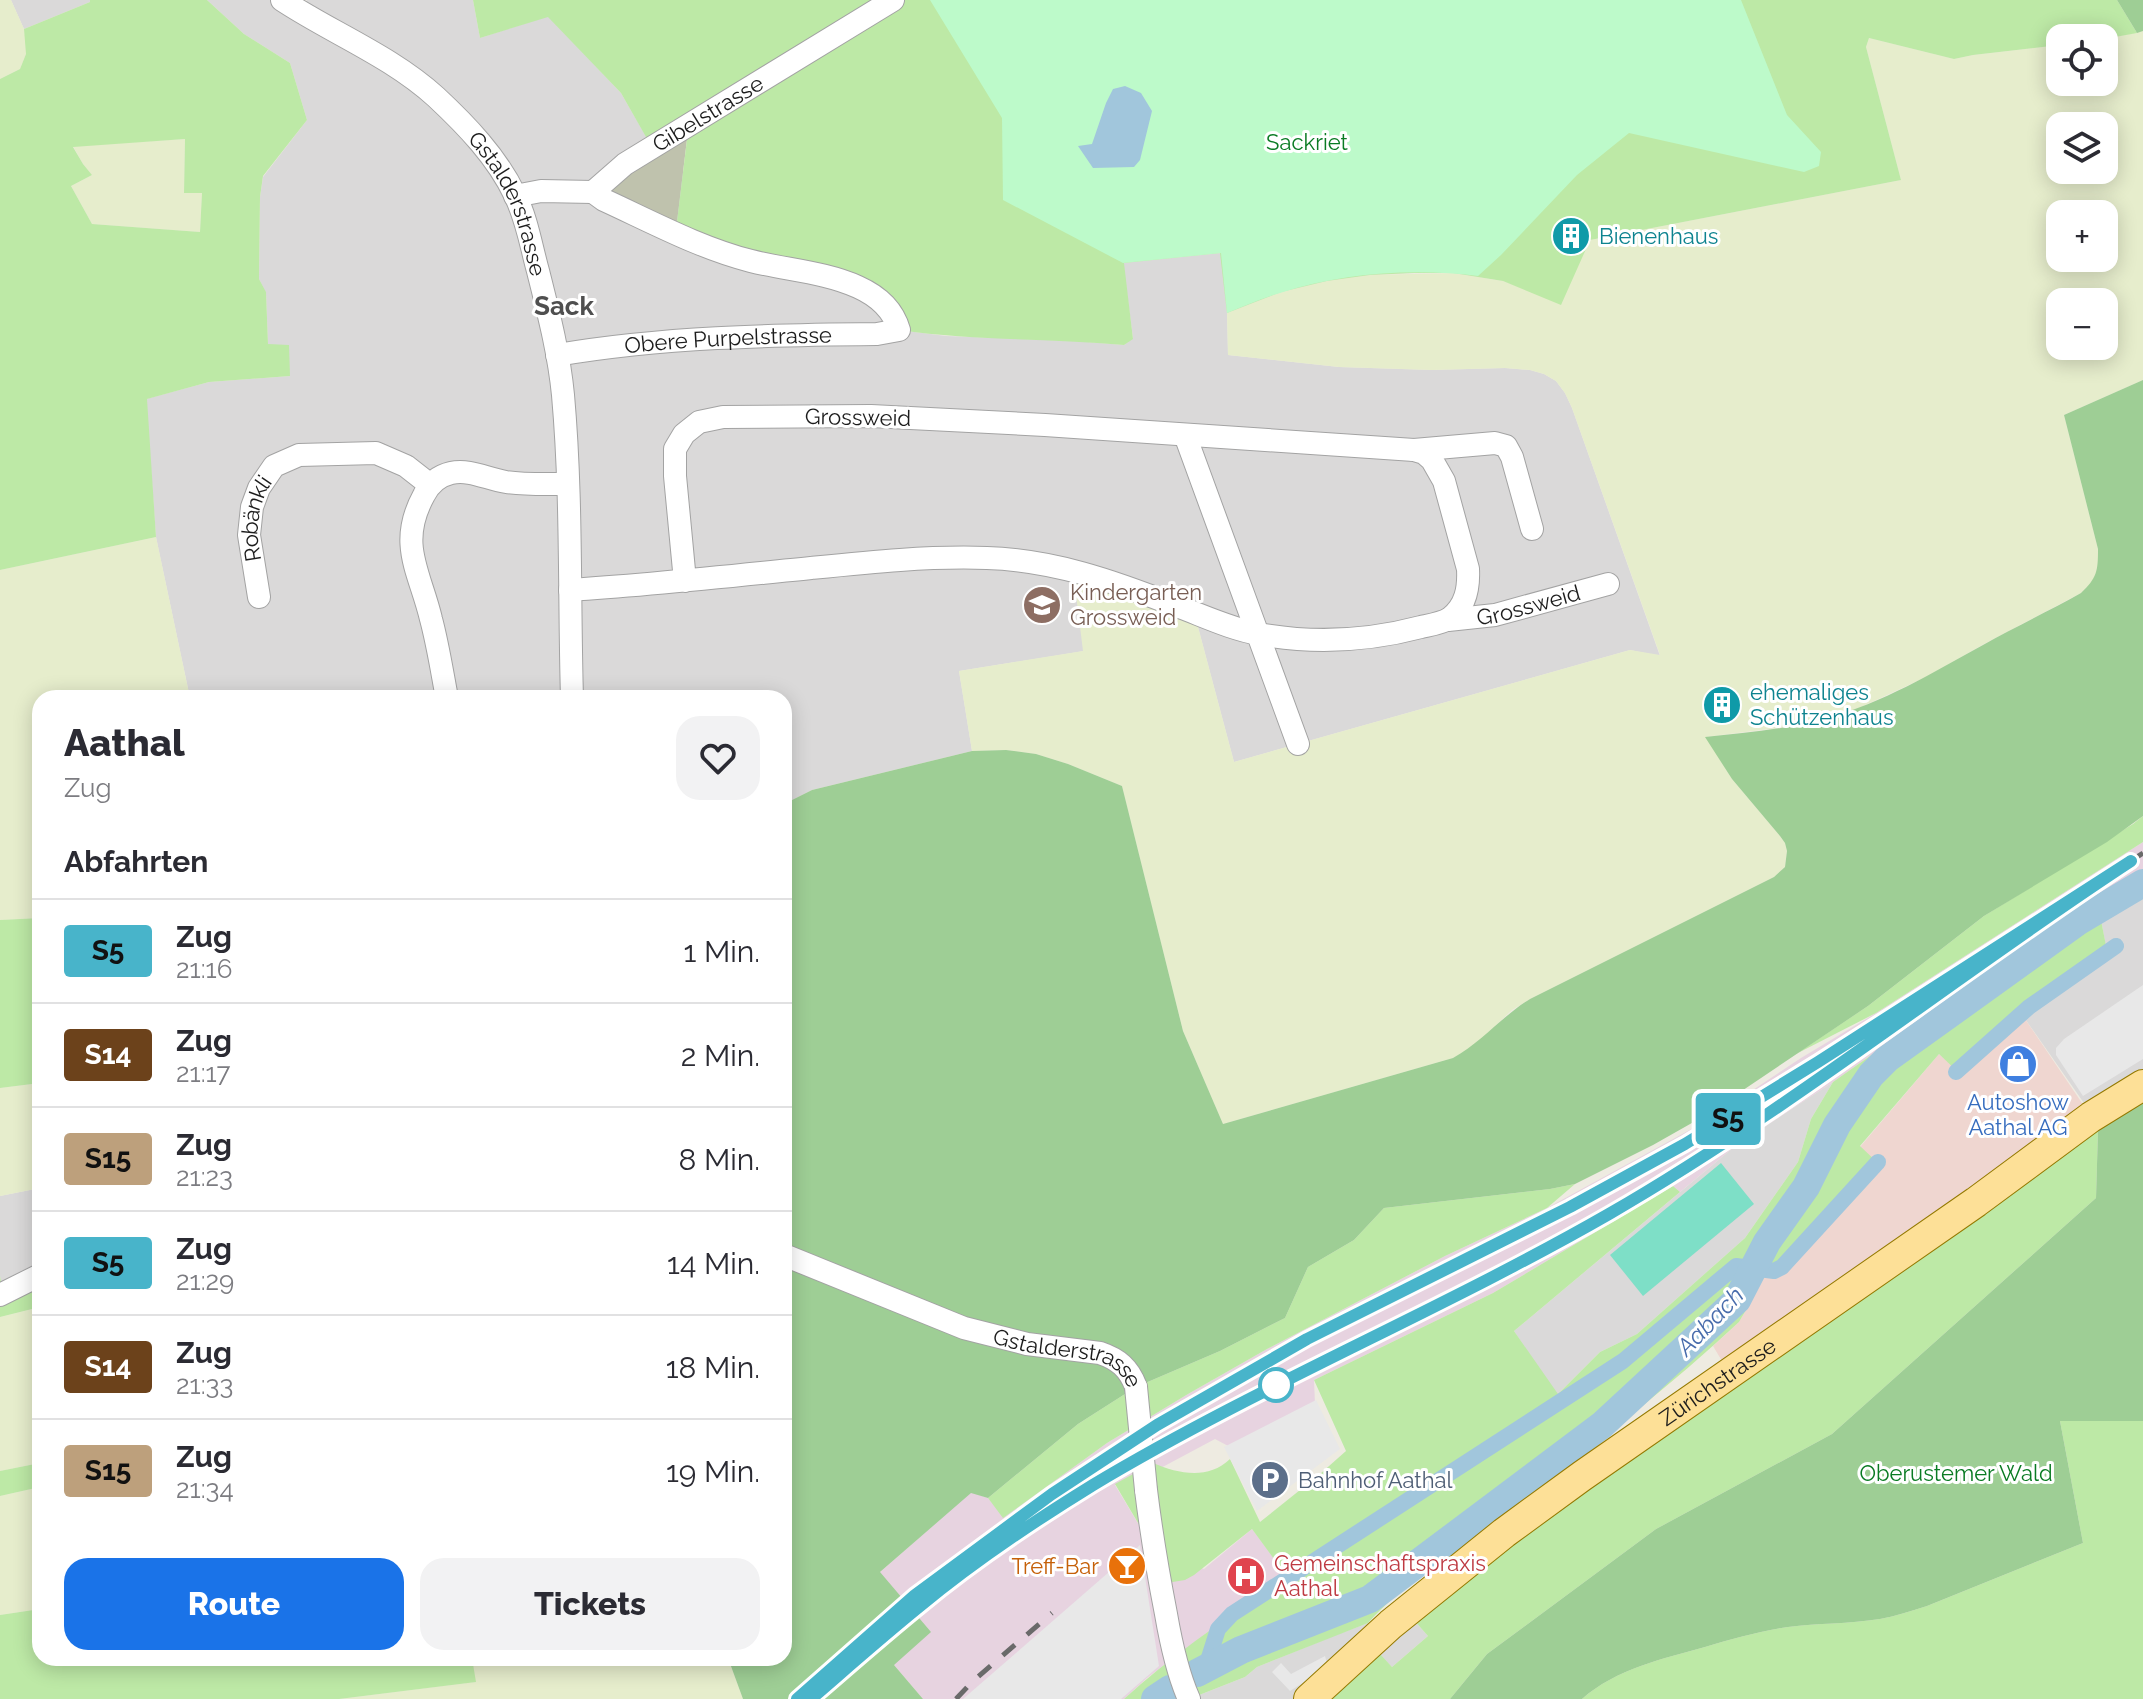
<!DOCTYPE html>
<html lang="de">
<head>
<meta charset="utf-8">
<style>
  :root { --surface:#fff; --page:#f2f2f3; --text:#2b2b33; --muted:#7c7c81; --line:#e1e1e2; --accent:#1a73e8 }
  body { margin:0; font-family:Raleway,sans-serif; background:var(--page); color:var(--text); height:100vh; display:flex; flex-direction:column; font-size:30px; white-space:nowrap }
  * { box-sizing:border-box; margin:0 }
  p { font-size:26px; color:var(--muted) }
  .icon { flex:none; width:44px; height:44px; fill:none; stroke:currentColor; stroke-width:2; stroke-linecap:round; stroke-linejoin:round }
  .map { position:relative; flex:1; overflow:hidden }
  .sheet { position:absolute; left:32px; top:690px; width:760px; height:976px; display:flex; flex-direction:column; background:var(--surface); border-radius:24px; box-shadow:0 4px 20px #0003 }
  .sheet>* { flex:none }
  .badge { padding:0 16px; border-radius:6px; font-size:28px; line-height:52px }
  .tools { position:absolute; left:2046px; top:24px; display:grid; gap:16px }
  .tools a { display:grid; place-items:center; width:72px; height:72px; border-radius:16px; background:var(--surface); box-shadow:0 4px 20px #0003; font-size:40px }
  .map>.badge { position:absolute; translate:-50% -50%; box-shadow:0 0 0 4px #fff }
  h2 { padding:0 32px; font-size:30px; line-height:72px }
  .round { display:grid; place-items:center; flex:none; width:84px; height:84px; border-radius:24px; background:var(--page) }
  .overview { display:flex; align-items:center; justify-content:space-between; height:136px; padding:0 32px }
  h1 { font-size:38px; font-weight:800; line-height:60px }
  .cta { display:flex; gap:16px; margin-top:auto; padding:16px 32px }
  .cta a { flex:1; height:92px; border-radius:24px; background:var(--accent); color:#fff; font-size:32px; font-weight:800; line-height:92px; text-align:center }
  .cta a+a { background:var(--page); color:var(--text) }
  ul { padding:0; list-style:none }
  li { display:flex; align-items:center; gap:24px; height:104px; padding:0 32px; border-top:2px solid var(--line) }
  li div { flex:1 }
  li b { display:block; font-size:30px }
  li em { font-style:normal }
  li .badge { min-width:88px; font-weight:700; text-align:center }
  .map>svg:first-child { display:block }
  .residential { fill:#dad9d9 }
  .commercial { fill:#efd6d0 }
  .industrial { fill:#e7d3e0 }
  .construction { fill:#bfc2ad }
  .farmland { fill:#e6edcc; fill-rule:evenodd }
  .grass { fill:#bde9a6; fill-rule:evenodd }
  .forest { fill:#9ece95 }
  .park { fill:#bdfaca }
  .pitch { fill:#7edfc7 }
  .parking { fill:#e8e8e8 }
  .water { fill:#a1c6dc }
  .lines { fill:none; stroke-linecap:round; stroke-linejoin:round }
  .canal { stroke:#a1c6dc; stroke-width:16 }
  .river { stroke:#a1c6dc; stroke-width:28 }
  .minor-casing { stroke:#a3a3a3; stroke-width:24 }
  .major-casing { stroke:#947900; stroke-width:32 }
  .minor { stroke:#fff; stroke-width:22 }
  .major { stroke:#fde097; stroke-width:30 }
  .rail { stroke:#6a6a6a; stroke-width:5; stroke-dasharray:16 16; stroke-linecap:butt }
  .minor-bridge-casing { stroke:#a3a3a3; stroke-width:24; stroke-linecap:butt }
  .minor-bridge { stroke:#fff; stroke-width:22 }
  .line-casing { stroke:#fff; stroke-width:18 }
  .line { stroke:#48b4ca; stroke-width:12 }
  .stop-dot { fill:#fff; stroke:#48b4ca; stroke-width:4 }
  .labels { text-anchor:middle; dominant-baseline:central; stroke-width:6; stroke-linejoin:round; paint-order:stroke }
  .street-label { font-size:22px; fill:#1c1c1c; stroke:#fff }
  .park-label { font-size:22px; fill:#0a7b23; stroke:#fff }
  .culture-label { font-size:22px; fill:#0d838f; stroke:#fff; text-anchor:start }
  .education-label { font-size:22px; fill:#785e54; stroke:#fff; text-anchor:start }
  .shop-label { font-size:22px; fill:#366cbe; stroke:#fff }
  .service-label { font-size:22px; fill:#4e5e75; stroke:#fff; text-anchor:start }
  .health-label { font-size:22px; fill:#be3a42; stroke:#fff; text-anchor:start }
  .food-label { font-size:22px; fill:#c56008; stroke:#fff; text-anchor:end }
  .water-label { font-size:24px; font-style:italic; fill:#486cac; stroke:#fff }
  .quarter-label { font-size:26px; font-weight:bold; fill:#4f4f4f; stroke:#fff }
</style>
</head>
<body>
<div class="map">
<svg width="2143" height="1699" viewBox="0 0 2143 1699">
  <rect width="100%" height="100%" fill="#eeebe1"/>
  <g class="residential">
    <path d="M11,0h79v2l-66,27z"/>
    <path d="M207,0h75l17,11 8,-11h166l7,38 68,-22 73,77 34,59 203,135 41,43 47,6 129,5 49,4 9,-7 -10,-75 98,-10 6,60 1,42 111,12 93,3 73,-2 25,2 14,4 12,7 9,12 7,15 88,248 -30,-6 -396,112 -40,-150 -121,-41 11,80 -125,20 13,80 -160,39 -28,14v-106h-594l-34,-161 -10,-138 63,-17 81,-6 -22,-32 -2,-51 -7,-14 1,-82 3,-20 44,-57 -17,-57 -46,-29z"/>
    <path d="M2143,895v195l-50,26 -70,-100 85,-59 -7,-37z"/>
    <path d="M1833,1082l-22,37 -13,43 -53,76 -108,96 -37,18 -43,43 -43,-64 220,-184z"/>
    <path d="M40,1188v87l-36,19 -4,-18v-80z"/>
    <path d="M1412,1618l16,18 -36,31 -22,-23 -61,55h-120l56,-22 12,-10 79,-32 32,-12 27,6z"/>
  </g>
  <path class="commercial" d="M2023,1016l61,90 -359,260 -12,-20 26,-24 14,-24 10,-25 116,-108 -19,-18 79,-93 21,19z"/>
  <path class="industrial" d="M2143,842v27l-77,49 -233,164 -99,65 -54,45 -7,-6 -180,107 -179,87 1,24 -83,44 -17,-9 -58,31 -42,15 39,65 50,19 48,-40 37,49 -57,36 -85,64 -23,21h-201l-29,-34 -15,-92 92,-81 17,6 16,19 103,-74 81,-49 79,-45 178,-93 102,-48 159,-87 95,-63 75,-45z"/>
  <path class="construction" d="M688,131l-12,99 -67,-31v-13z"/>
  <g class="farmland">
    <path d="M0,0h11l13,29 2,13v12l-6,15 -20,10z"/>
    <path d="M2143,31v349l-79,35 34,134v20l-7,15 -10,9 -97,51 -58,33 -65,30 -35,12 -34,7 -86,11 26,42 48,57 5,7 2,8 -2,16 -11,10 -244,122 -18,11 -39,37 -20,11 -230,66 -40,-93 -61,-245 -54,-22 -32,-10 -30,-4 -34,1 -13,-80 124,-20 -10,-81 121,42 40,150 396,-112 30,5 -88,-247 -7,-15 -9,-12 -12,-7 -14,-4 -25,-2 -73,2 -93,-3 -111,-12 -1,-42 54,-21 46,-11 43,-6 83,-2 50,8 27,10 60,-51 311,-60 -35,-133 3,-9 85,21 19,-4 87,-10v37h44v-43zM2060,126h44v44h-44zM2060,214h44v44h-44zM2060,302h44v44h-44z"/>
    <path d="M185,139l-1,53 18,1 -2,39 -108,-8 -21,-38 21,-11 -9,-11 -10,-18z"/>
    <path d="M156,537l34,161h-150v220l-40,2v-350z"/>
    <path d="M40,1083v105l-40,8v-108z"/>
    <path d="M40,1307v156l-40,8v-154z"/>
    <path d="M40,1487v122l-40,6v-119z"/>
    <path d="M472,1658h256l15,41h-404l136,-17z"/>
  </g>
  <g class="grass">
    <path d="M90,0h117l37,34 46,29 17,57 -44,56 -3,21 -1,82 7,13 2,52 21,1 1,31 -81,6 -62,17 9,138 -156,33v-491l20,-10 6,-15 -2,-25 66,-27zM185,139l-1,54h18l-2,39 -108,-8 -21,-38 21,-11 -9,-11 -10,-17z"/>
    <path d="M473,0h413l-236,144 -29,-51 -73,-76 -68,21z"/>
    <path d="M902,0h1215l20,33 -33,6 -44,-1v7l-87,10 -19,4 -85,-21 -3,9 35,133 -311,60 -29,65 -58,-24 -50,-8h-39l-44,2 -43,6 -46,11 -54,21 -7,-60 -96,10 9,76 -9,6c-75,-7 -151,-4 -225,-15l-11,-22 -212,-78 12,-99z"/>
    <path d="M2143,816v26l-267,171 -80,41 72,-48 116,-90 149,-92z"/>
    <path d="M2143,869v26l-42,25 7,36 -85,60 -63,58 -21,-20 -79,92 19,18 -92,103 -11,7 -13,-1 -10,25 -14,24c-72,67 -149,127 -228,186 -47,36 -103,71 -143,115l-111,44 -12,10 -56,22h-65c50,-46 107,-84 164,-121l-36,-49 -58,46 -9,5 -25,4 -6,-34 -39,-66 38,-21c26,11 55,17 77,-4l30,63 60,-48 26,-23 -32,-71 179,-87 180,-107 7,6 -166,139 44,63 42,-42 37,-18 108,-96 53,-76 13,-43 22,-37 233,-164z"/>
    <path d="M40,918v165l-40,5v-168z"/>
    <path d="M2098,1130l-2,68 -264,236 -176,95 -169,125 -37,45h-141l61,-56 22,24 36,-31 -16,-18 172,-130z"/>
    <path d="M1575,1184l-28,24 -102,48 -178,93 -79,45 -81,49 -104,75 -15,-20 90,-74 58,-37 84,-36 65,-33 23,-51 46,-27 30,-32 166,-19z"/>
    <path d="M40,1275v32l-40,10v-41l3,17z"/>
    <path d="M2060,1421h83v278h-561c34,-30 80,-40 123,-52 27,-8 55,-16 83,-20 30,-4 61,-3 92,-8 16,-3 31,-8 47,-13l156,-63z"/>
    <path d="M40,1463v24l-40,9v-25z"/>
    <path d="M40,1609v49h432l4,24 -137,17h-339v-84z"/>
  </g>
  <g class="forest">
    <path d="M2117,0h26v31l-6,2z"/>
    <path d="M2143,380v436l-36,26 -123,74 -116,90 -162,109 -53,30 -78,39 -25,5 -166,19 -30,32 -46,27 -23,51 -65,33 -84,36 -58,37 -90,74 -17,-5 -91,79 51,60 -37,33 29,34h-180l-15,-41h56v-854l28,-14 160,-39 34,-1 30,4 32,10 54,22 61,245 40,93 230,-66c29,-16 49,-42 77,-59l244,-122 11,-10 2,-16 -2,-8 -5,-7 -48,-57 -27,-42c40,-4 83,-8 122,-19 56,-15 105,-45 156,-73 32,-18 66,-34 98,-52 16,-15 17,-22 17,-44l-34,-134z"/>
    <path d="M2143,1101v320h-83l23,122 -156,63c-16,5 -31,10 -47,13 -31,5 -62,4 -92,8 -28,4 -56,12 -83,20 -43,12 -89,22 -123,52h-132l37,-45 169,-125 176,-95 264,-236 2,-68z"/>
  </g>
  <path class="park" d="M930,0h811l46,115 34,37 -2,14 -15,6 -175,-39 -52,42 -76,80 -23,21c-65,-8 -136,-3 -198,17 -18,5 -36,13 -53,20l-6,-60 -98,10 -120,-63 -1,-82z"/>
  <path class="pitch" d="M1721,1163l33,41 -111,92 -33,-41z"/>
  <g class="parking">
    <path d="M2143,985v74l-60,37 -27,-41v-7l8,-9z"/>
    <path d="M1316,1400l24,49 -83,62 -33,-64z"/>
    <path d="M1140,1545l19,121 -38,33h-158z"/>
    <path d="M1325,1656l3,11 -38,24 -18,-19 9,-9 10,11z"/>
  </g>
  <path class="water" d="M1125,86l16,7 11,18 -12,49 -6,7 -41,1 -15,-22 14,-2 14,-41 7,-14z"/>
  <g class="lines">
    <g class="canal">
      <path d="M1956,1072l73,-65 87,-61"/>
      <path d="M1206,1667l12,-38 14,-15 391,-253 113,-95 38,5 8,-4 96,-105"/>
      <path d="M1158,1699l2,-4"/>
    </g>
    <g class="river">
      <path d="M1197,1673l44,-23 129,-51 232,-174 135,-125 30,-58 39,-55 31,-62 34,-50 16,-16 192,-138 64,-38"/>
      <path d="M1155,1699l15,-10"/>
    </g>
    <g class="minor-casing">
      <g id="minor">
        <path id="s1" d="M282,0c50,33 109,56 154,97 30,28 61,60 79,98 12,24 16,51 23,76 10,40 21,82 25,124 9,101 6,202 9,303"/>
        <path id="s2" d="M515,196l26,-5 52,1 32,-28 268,-164"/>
        <path id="s3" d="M557,355c106,-18 213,-20 320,-21l22,-4c-6,-21 -21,-34 -41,-43 -33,-15 -71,-17 -107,-26 -51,-13 -99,-39 -147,-61l-11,-8"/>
        <path d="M1185,435l113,309"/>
        <path d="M1414,450l81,-7 11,3 6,11 20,72"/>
        <path d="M570,590c81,-5 161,-14 241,-22 59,-6 117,-12 176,-10 66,2 126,23 187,47 28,10 56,24 85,29 55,10 109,7 162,-7 9,-2 22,-4 29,-9 16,-12 19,-30 18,-49l-24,-88 -12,-21 -8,-7 -10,-3 -369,-25 -174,-9 -148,1 -24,5 -15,12 -9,15v27l10,105"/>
        <path id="s4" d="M259,597l-10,-62 3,-28 7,-19 15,-22 25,-11 77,-2 30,13 23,18"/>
        <path id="s5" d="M1448,620l47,-5 113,-31"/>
        <path d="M447,698c-5,-26 -9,-53 -16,-79 -11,-47 -34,-75 -7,-124 6,-12 14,-19 27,-22 19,-4 36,6 55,9 20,3 41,2 61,2"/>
        <path id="s6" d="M784,1255l180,73 63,16 73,9c18,6 29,15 36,34"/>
        <path d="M0,1295l40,-20"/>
        <path d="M1146,1490c5,41 12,83 20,124 5,29 11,58 23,85"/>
      </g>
    </g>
    <g class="major-casing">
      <g id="major">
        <path id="s7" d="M1309,1699l82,-75 113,-91 78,-57 394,-274 115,-85 52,-32"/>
      </g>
    </g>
    <use href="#minor" class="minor"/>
    <use href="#major" class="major"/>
    <g class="rail">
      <path d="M1009,1525c95,-68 194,-130 297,-185 105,-56 213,-106 318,-162 78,-42 153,-89 228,-137"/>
      <path d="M1016,1535c187,-128 399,-209 594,-322 185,-108 353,-243 533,-360"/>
      <path d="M956,1699l17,-18 79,-68"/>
    </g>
    <g class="minor-bridge-casing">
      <path id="minor-bridge" d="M1136,1387l10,103"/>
    </g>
    <use href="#minor-bridge" class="minor-bridge"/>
  </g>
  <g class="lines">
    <g class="line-casing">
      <path id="line" d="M797,1699l118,-104 137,-101 105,-69 150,-86 263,-132 115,-63 133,-82 313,-201c-176,115 -340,248 -522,353 -169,97 -349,171 -516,271 -60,37 -120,77 -174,122 -37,30 -72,61 -108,92"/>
    </g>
    <use href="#line" class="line"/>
  </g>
  <defs>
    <g id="building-disc" transform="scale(2)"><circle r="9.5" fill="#0f9aa8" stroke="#fff"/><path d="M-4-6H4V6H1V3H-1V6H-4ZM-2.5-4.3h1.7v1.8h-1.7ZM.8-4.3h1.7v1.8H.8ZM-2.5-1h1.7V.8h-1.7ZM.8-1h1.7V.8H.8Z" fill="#fff"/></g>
    <g id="school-disc" transform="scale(2)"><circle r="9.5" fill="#8d6e63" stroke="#fff"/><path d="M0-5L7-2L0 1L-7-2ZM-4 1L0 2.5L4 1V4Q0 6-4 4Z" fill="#fff"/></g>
    <g id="shop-disc" transform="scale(2)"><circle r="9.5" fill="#3f7fe0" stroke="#fff"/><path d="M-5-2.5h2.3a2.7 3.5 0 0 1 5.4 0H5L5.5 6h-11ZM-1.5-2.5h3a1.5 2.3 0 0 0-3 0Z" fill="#fff"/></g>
    <g id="parking-disc" transform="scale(2)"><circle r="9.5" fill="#5c6f8a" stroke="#fff"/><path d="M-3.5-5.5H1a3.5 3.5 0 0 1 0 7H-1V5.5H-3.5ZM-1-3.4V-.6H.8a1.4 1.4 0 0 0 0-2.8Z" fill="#fff"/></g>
    <g id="bar-disc" transform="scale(2)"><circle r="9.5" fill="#e8710a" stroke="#fff"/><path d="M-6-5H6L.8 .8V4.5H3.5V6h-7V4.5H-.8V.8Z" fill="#fff"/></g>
    <g id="hospital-disc" transform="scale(2)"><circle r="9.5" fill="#e0444e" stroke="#fff"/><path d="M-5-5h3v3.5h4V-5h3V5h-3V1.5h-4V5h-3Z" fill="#fff"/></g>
  </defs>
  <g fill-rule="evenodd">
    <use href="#building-disc" x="1571" y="236"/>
    <use href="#school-disc" x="1042" y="605"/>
    <use href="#building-disc" x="1722" y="705"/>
    <use href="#shop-disc" x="2018" y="1064"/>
    <use href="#parking-disc" x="1270" y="1480"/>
    <use href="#bar-disc" x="1127" y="1566"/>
    <use href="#hospital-disc" x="1246" y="1576"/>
  </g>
  <circle class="stop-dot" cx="1276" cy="1385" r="16"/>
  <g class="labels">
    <g class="street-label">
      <text stroke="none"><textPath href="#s2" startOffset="218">Gibelstrasse</textPath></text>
      <text stroke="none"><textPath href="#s1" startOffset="314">Gstalderstrasse</textPath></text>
      <text stroke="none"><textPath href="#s3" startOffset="172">Obere Purpelstrasse</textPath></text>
      <text transform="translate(858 417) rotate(1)">Grossweid</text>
      <text stroke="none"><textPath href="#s4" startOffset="80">Robänkli</textPath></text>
      <text stroke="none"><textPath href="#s5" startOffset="82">Grossweid</textPath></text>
      <text stroke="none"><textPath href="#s6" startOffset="304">Gstalderstrasse</textPath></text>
      <text stroke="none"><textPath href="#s7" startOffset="518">Zürichstrasse</textPath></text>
    </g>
    <g class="park-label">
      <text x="1307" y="142">Sackriet</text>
      <text x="1956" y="1473">Oberustemer Wald</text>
    </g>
    <g class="culture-label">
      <text x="1599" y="236">Bienenhaus</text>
      <text x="1750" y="692">ehemaliges<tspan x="1750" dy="25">Schützenhaus</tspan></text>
    </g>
    <g class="education-label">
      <text x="1070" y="592">Kindergarten<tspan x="1070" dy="25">Grossweid</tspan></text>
    </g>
    <g class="shop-label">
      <text x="2018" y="1102">Autoshow<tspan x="2018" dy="25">Aathal AG</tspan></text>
    </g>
    <g class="service-label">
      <text x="1298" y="1480">Bahnhof Aathal</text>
    </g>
    <g class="health-label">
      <text x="1274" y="1563">Gemeinschaftspraxis<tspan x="1274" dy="25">Aathal</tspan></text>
    </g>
    <g class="food-label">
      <text x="1099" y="1566">Treff-Bar</text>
    </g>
    <g class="water-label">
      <text transform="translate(1710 1321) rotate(-46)">Aabach</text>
    </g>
    <g class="quarter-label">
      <text x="564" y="306">Sack</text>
    </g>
  </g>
</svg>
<div class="tools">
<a><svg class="icon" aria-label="locate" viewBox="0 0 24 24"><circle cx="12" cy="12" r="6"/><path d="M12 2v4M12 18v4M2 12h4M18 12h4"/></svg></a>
<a><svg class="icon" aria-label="layers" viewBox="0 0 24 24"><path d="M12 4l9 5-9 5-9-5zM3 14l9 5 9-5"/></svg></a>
<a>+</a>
<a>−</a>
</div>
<b class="badge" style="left:1728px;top:1119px;background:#48b4ca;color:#111">S5</b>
<section class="sheet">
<div class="overview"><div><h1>Aathal</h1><p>Zug</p></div><a class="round"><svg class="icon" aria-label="heart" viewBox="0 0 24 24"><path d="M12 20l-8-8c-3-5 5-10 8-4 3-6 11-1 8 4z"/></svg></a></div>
<h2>Abfahrten</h2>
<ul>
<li><span class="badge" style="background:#48b4ca;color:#111">S5</span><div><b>Zug</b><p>21:16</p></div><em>1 Min.</em></li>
<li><span class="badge" style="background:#6c421b;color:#fff">S14</span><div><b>Zug</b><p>21:17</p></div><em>2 Min.</em></li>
<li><span class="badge" style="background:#bda07c;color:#111">S15</span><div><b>Zug</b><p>21:23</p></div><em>8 Min.</em></li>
<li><span class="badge" style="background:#48b4ca;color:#111">S5</span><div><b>Zug</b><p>21:29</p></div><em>14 Min.</em></li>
<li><span class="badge" style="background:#6c421b;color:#fff">S14</span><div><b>Zug</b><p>21:33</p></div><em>18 Min.</em></li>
<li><span class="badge" style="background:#bda07c;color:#111">S15</span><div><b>Zug</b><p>21:34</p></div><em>19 Min.</em></li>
</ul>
<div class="cta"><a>Route</a><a>Tickets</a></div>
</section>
</div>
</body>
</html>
